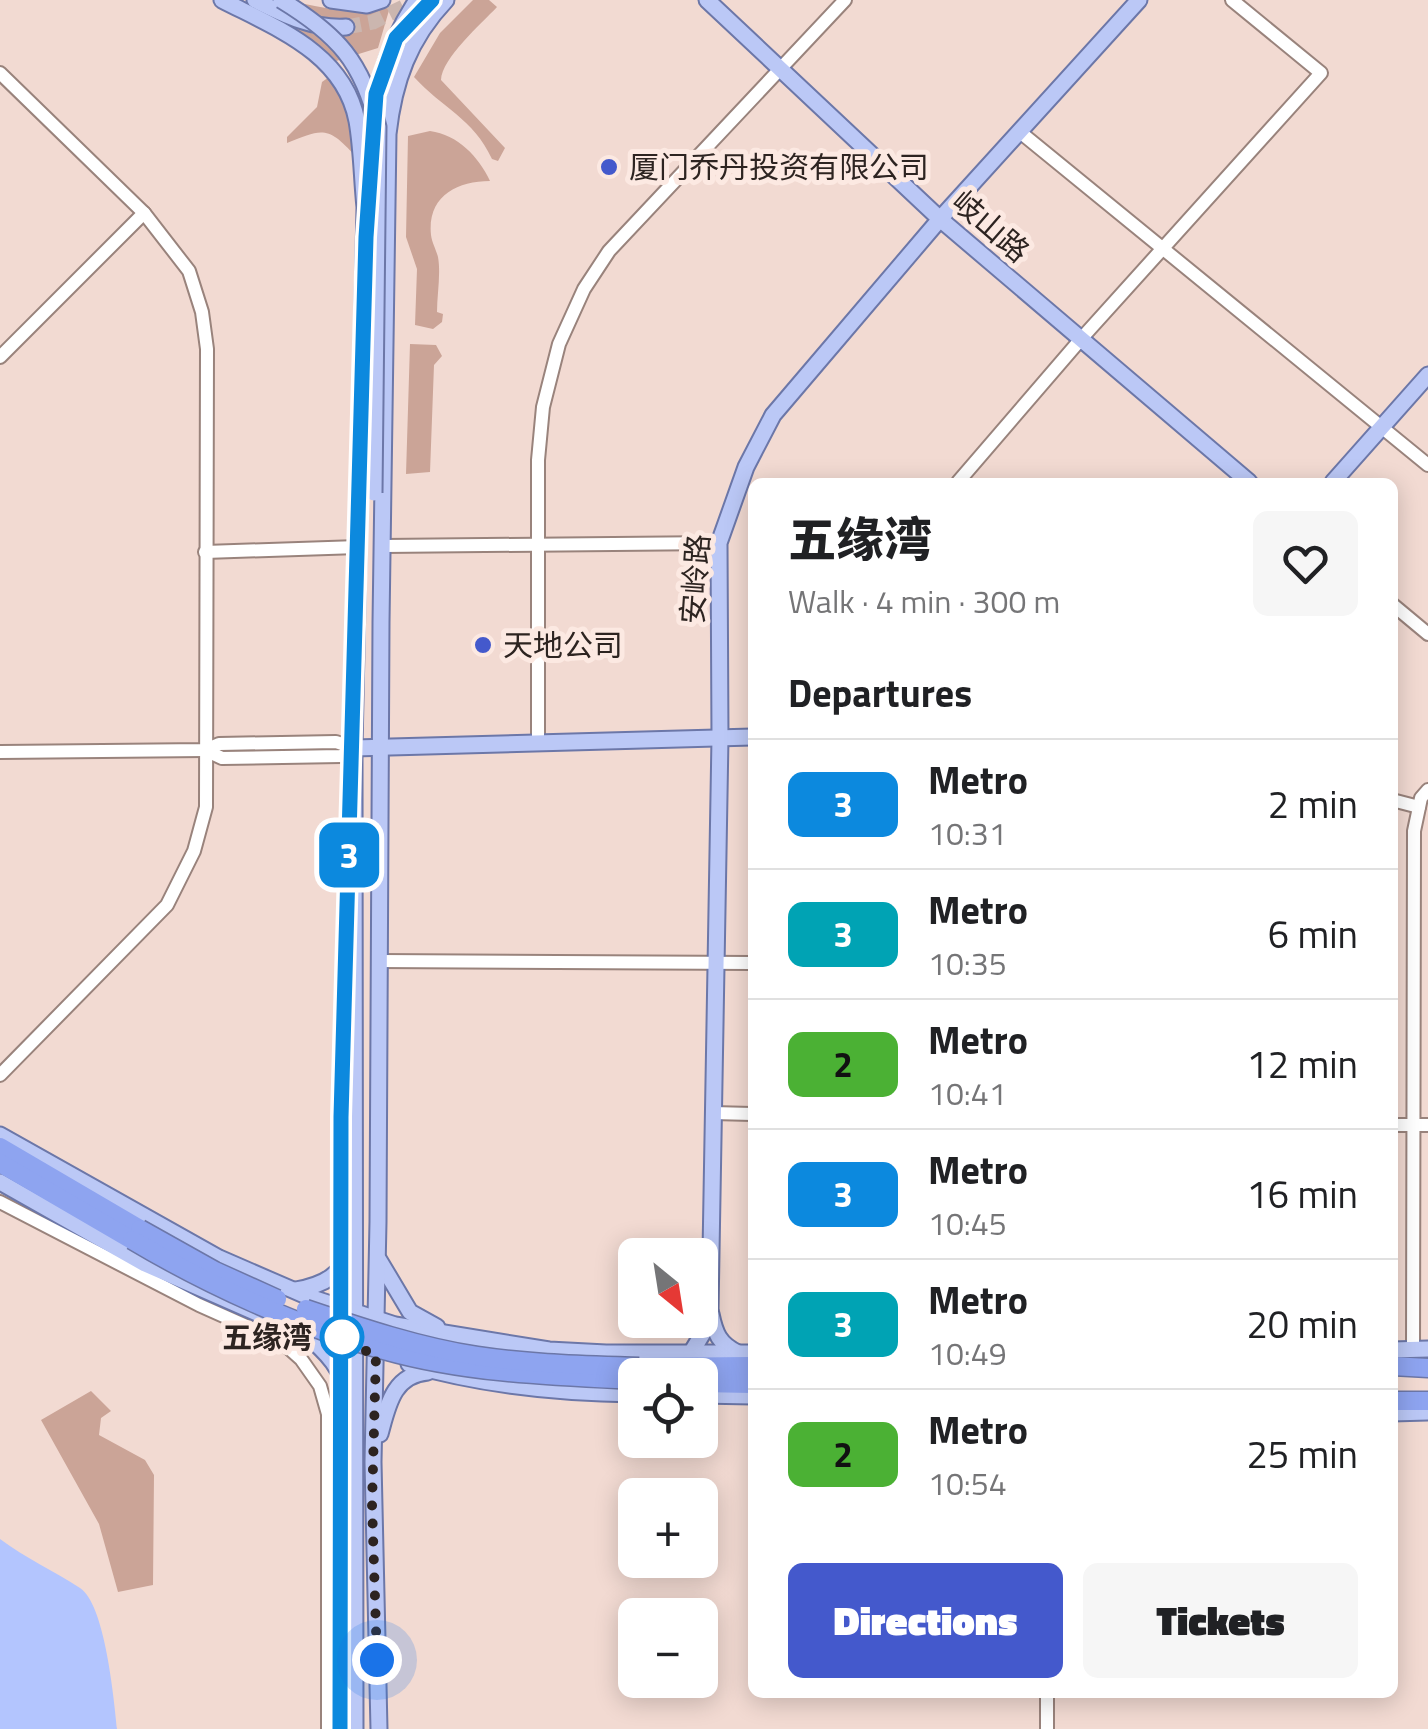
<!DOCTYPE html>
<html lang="en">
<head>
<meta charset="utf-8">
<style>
  :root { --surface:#fff; --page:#f6f6f6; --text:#202124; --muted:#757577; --line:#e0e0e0; --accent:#4459cc }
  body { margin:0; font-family:"Titillium Web","Noto Sans SC",sans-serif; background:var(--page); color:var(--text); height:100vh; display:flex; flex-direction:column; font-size:38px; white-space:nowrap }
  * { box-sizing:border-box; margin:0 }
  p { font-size:32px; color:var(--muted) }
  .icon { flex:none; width:55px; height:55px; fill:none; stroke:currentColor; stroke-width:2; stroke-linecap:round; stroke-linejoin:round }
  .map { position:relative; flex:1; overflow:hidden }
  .drawer { position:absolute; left:748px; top:478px; width:650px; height:1220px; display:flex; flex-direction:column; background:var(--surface); border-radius:15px; box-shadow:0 5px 25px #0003 }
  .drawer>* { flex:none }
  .badge { padding:0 20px; border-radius:15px; font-size:35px; line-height:65px }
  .needle { width:65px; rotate:150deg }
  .controls { position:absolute; left:618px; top:1238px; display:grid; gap:20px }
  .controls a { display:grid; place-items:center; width:100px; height:100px; border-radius:15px; background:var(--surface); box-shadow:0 5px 25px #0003; font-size:50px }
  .you { position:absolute; width:50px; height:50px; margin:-25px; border:8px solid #fff; border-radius:50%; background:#1a73e8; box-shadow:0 0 0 15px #1a73e833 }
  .map>.badge { position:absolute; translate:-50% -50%; box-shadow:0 0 0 5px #fff }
  h2 { padding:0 40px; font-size:38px; line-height:90px }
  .round { display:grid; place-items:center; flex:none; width:105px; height:105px; border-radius:15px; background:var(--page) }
  .overview { display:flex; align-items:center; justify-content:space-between; height:170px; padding:0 40px }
  h1 { font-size:48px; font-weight:800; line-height:75px }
  .primary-button { display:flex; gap:20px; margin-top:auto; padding:20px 40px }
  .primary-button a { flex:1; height:115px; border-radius:15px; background:var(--accent); color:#fff; font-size:40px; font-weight:800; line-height:115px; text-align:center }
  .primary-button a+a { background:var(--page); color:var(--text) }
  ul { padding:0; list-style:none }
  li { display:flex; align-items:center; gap:30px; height:130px; padding:0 40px; border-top:2px solid var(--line) }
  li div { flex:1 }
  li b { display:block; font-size:38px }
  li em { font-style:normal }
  li .badge { min-width:110px; font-weight:700; text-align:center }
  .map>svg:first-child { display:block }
  .green { fill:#cba497 }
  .water { fill:#b3c5fe }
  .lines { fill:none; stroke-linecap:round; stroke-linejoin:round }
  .major-tunnel { stroke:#cbb6af; stroke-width:15; stroke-dasharray:15 8; stroke-linecap:butt }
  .minor-casing { stroke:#99837c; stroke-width:16 }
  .major-casing { stroke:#6c77a8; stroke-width:19 }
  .highway-casing { stroke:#6c77a8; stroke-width:21 }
  .minor { stroke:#fff; stroke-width:12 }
  .major { stroke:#bbc8f6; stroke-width:15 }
  .highway { stroke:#8ea4f0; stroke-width:18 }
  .major-bridge-casing { stroke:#6c77a8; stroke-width:19; stroke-linecap:butt }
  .highway-bridge-casing { stroke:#6c77a8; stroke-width:21; stroke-linecap:butt }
  .major-bridge { stroke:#bbc8f6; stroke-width:15 }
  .highway-bridge { stroke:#8ea4f0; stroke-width:18 }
  .line-casing { stroke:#fff; stroke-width:22 }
  .line { stroke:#0c89de; stroke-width:15 }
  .walk { stroke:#2d2421; stroke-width:10; stroke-dasharray:0 18 }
  .poi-dot { fill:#4459cc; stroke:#fce9e2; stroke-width:4 }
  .stop-dot { fill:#fff; stroke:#0c89de; stroke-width:5 }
  .labels { text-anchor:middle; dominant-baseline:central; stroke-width:10; stroke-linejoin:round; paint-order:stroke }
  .poi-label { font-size:30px; fill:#2d2421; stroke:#fce9e2; text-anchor:start }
  .street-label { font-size:30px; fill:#2d2421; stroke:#fce9e2 }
  .stop-label { font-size:30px; font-weight:bold; fill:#2d2421; stroke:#fce9e2; text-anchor:end }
</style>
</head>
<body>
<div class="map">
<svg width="1428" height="1729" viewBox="0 0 1428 1729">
  <rect width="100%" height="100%" fill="#f2dad2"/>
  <g class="green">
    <path d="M269,0c43,0 78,21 121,7l-12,41 -45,14 -56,-41 37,13 29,5 1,-15 -19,-2z"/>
    <path d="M473,0h16l8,7c-16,17 -55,51 -56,73l64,68 -7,13 -6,-2c-19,-41 -50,-51 -78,-82l26,-44z"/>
    <path d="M329,77c17,26 22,50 27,80 -28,-32 -34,-28 -69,-14v-6l30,-30 5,-25z"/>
    <path d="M430,131c28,4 48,25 60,50 -34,0 -63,16 -59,54 1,8 5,14 7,22 3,17 -1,38 -1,55l6,2 -1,8 -9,7 -18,-4 2,-56 -11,-32 2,-101z"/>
    <path d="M410,344l26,1 6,11 -8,9 -4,107 -24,2z"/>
    <path d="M91,1391l20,20 -10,7 -2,17 46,25 9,15 -1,110 -35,7 -19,-68 -58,-104z"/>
  </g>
  <path class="water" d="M0,1539c25,19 54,32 80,49 25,16 34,111 37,141h-117z"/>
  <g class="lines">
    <path class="major-tunnel" d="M346,27l27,-5 45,-22"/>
    <g class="minor-casing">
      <g id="minor">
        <path d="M0,73l144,140 45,58 13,41 5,37 -1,458 -12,44 -27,54 -167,170"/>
        <path d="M1020,132l408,333"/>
        <path d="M0,357l144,-144"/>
        <path d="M958,482l123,-143 240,-266 -89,-73"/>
        <path d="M384,546l335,-3"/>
        <path d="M205,552l153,-5"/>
        <path d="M1392,604l36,30"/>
        <path d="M538,742v-282l5,-53 16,-63 25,-55 25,-38 236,-251"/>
        <path d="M205,750l17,8 119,-2 13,-8"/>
        <path d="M0,752l205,-2 14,-6 117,-2 18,6"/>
        <path d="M1392,800l27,7"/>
        <path d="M379,961l373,2"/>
        <path d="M713,1113l39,1"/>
        <path d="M1392,1125h36"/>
        <path d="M0,1202l199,103 83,37 19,17 19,27 8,28v315"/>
        <path d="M1413,1349l1,-518 7,-33 7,-8"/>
        <path d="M1047,1729v-37"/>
      </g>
    </g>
    <g class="major-casing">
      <g id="major">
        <path d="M222,0c54,28 122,53 135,121 5,28 5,58 8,86l-11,541 1,981"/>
        <path d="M255,0c30,15 57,29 91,27"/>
        <path d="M331,0l36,5 15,-5"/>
        <path d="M707,0l233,219 309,263"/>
        <path d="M368,156c3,-57 18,-109 49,-156"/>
        <path d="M1333,482l95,-107"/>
        <path d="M354,748l398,-11"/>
        <path d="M0,1135l219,123 90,39 86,28 154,25 57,3h146"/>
        <path d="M0,1182l145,82 137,60"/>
        <path d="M379,1260l31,52 27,15"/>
        <path d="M296,1290c28,-5 47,-15 56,-44"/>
        <path d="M711,1314c4,19 8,30 27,39"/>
        <path d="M301,1331c25,20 44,39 48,72"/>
        <path d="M1392,1350l36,-1"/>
        <path d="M691,1353l15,-25 4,-18 10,-572 -1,-195 27,-76 27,-52 167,-196 199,-219"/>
        <path d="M409,1364c71,21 152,29 226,30"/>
        <path d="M700,1395l52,1"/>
        <path d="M1392,1413l36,-1"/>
        <path d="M380,1434c8,-29 13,-59 48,-62"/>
        <path d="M379,1729l-6,-267 5,-240 3,-599 7,-489c6,-53 21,-95 58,-134"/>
      </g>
    </g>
    <g class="highway-casing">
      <g id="highway">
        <path d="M0,1147l140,82"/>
        <path d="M0,1163l132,77"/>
        <path d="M1392,1366l36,2"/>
        <path d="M639,1367l113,-1"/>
        <path d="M700,1383l52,1"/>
        <path d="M1392,1401h36"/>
      </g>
    </g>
    <use href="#minor" class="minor"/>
    <use href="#major" class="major"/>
    <use href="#highway" class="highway"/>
    <g class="major-bridge-casing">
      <path id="major-bridge" d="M281,0c56,34 82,62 97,127l-4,366"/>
    </g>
    <g class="highway-bridge-casing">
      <g id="highway-bridge">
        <path d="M140,1229l75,42 62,28"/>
        <path d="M132,1240c74,44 169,88 252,110 81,23 168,26 251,30"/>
        <path d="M306,1309c56,19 113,38 171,47 53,8 108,9 162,11"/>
      </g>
    </g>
    <use href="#major-bridge" class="major-bridge"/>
    <use href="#highway-bridge" class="highway-bridge"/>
  </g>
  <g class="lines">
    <g class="line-casing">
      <path id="line" d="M340,1729l1,-612 25,-880 10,-143 20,-56 36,-38"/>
    </g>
    <use href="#line" class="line"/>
    <path class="walk" d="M342,1337l-14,2 48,15 -4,150 5,156"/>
  </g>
  <g class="poi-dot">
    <circle cx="609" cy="167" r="10"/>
    <circle cx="483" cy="645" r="10"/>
  </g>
  <circle class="stop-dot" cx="342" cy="1337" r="20"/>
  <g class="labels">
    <g class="poi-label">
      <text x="629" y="167">厦门乔丹投资有限公司</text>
      <text x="503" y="645">天地公司</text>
    </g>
    <g class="street-label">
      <text transform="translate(991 226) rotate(41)">岐山路</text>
      <text transform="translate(695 579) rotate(-86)">安岭路</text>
    </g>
    <g class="stop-label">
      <text x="312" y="1337">五缘湾</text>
    </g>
  </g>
</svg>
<div class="controls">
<a><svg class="needle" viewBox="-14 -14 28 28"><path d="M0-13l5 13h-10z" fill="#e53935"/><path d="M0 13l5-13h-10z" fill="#757577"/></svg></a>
<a><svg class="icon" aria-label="locate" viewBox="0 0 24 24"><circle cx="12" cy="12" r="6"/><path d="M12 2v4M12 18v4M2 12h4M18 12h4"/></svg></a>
<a>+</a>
<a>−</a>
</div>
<div class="you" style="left:377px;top:1660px"></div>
<b class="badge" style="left:349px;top:855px;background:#0c89de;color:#fff">3</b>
<section class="drawer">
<div class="overview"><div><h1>五缘湾</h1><p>Walk · 4 min · 300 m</p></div><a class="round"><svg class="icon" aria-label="heart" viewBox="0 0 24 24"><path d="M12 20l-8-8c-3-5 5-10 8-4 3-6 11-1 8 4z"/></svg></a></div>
<h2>Departures</h2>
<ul>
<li><span class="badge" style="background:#0c89de;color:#fff">3</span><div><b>Metro</b><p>10:31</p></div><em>2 min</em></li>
<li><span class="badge" style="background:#00a3b4;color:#fff">3</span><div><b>Metro</b><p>10:35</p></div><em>6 min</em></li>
<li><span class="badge" style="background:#4bb134;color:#111">2</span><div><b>Metro</b><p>10:41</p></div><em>12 min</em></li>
<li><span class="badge" style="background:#0c89de;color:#fff">3</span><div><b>Metro</b><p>10:45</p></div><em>16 min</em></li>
<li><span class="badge" style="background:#00a3b4;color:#fff">3</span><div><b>Metro</b><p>10:49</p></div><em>20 min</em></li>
<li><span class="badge" style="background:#4bb134;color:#111">2</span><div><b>Metro</b><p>10:54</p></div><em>25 min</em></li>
</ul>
<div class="primary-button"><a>Directions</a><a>Tickets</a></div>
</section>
</div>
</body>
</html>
